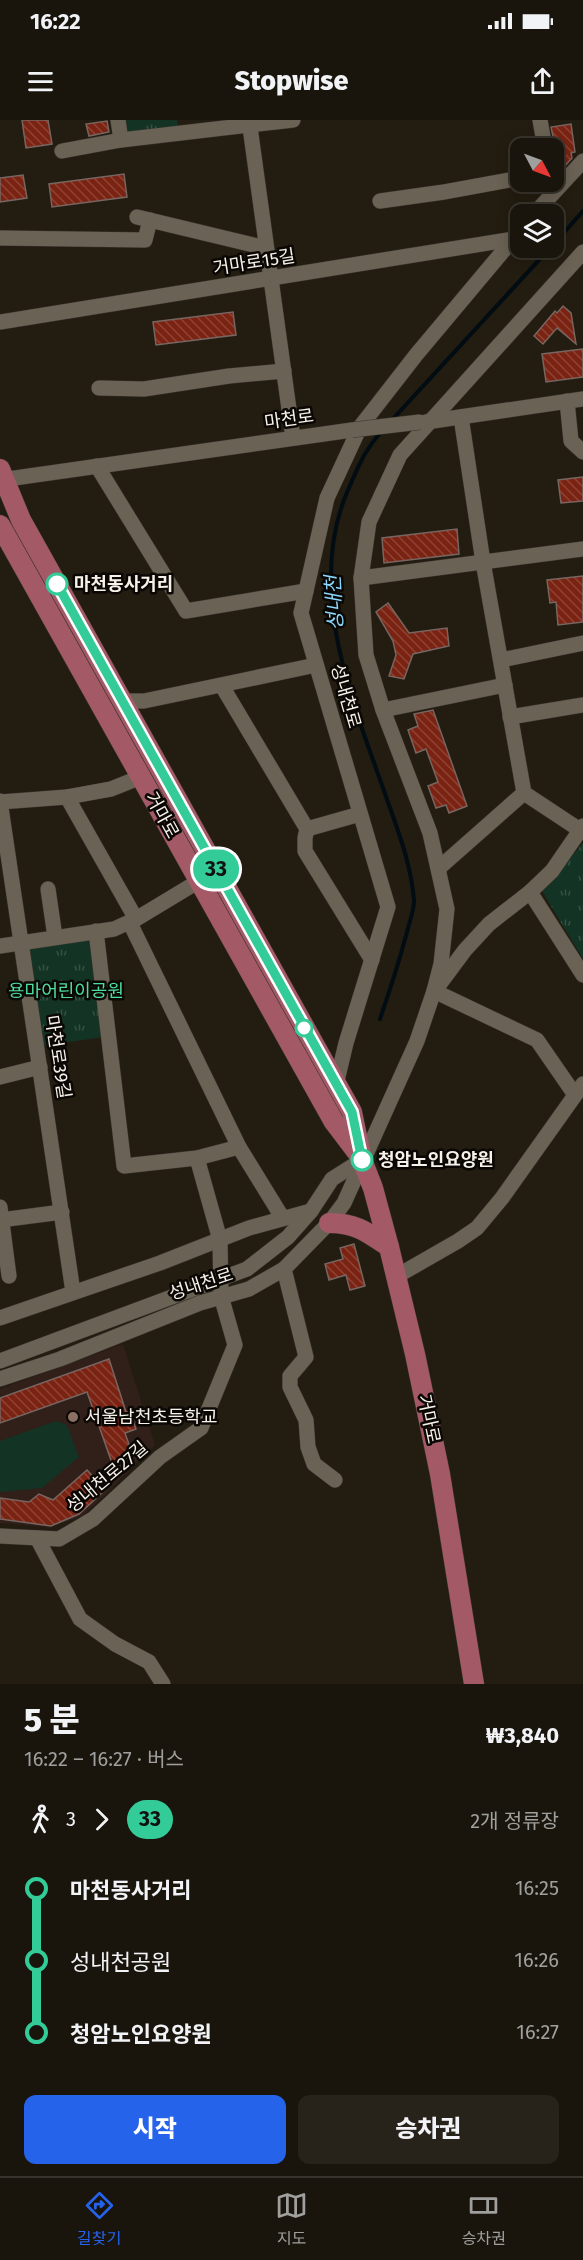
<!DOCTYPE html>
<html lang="ko">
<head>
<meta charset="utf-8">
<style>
  :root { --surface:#1a150c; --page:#27221a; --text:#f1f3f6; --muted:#9f9f9d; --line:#38342d; --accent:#2563eb }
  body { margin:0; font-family:"Fira Sans","Noto Sans KR",sans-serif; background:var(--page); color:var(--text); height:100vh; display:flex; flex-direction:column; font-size:22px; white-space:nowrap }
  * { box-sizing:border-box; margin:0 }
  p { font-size:20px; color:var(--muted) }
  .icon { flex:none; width:33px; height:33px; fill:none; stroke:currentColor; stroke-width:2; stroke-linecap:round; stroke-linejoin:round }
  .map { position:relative; height:1564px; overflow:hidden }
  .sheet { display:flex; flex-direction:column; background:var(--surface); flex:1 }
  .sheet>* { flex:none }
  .badge { padding:0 12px; border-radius:20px; font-size:21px; line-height:39px }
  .needle { width:39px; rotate:131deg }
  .fabs { position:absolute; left:510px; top:18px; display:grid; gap:12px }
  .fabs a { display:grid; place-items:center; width:54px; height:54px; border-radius:12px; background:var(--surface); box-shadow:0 3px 15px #0003,0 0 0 2px var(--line); font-size:30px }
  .map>.badge { position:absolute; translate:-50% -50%; box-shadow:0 0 0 3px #fff }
  .legs { display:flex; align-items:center; gap:9px; height:66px; padding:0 24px; font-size:20px }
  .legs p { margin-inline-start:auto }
  .overview { display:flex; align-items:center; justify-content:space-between; height:102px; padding:0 24px }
  h1 { font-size:33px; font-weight:800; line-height:45px }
  .cta { display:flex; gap:12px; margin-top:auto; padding:12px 24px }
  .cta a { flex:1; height:69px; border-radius:12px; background:var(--accent); color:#fff; font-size:24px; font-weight:800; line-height:69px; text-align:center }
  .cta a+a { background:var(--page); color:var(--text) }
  ul { padding:0 24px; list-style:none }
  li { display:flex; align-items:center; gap:21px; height:72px; font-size:22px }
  li i { display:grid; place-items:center; width:9px; height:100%; margin:0 8px; background:currentColor }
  li i::after { content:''; width:15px; height:15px; margin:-8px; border:4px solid; border-radius:50%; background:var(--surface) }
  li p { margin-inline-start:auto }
  li:first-child i { background:linear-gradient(#0000 50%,currentColor 0) }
  li:last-child i { background:linear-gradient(currentColor 50%,#0000 0) }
  .status { display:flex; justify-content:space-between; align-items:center; height:42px; padding:0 30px; background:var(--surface); direction:ltr }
  .status svg { height:16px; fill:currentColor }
  header { display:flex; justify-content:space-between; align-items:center; height:78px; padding:0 24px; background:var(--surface); font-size:27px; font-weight:800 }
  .tab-bar { display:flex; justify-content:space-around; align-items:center; height:84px; border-top:2px solid var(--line); background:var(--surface); font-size:16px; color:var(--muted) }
  .tab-bar a { display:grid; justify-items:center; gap:3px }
  .tab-bar .selected { color:var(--accent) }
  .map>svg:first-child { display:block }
  .education { fill:#311f19 }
  .park { fill:url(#park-tufts) }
  .pitch { fill:#133324 }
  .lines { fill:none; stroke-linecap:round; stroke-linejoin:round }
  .stream { stroke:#010c13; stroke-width:4 }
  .building { fill:url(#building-back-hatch); stroke:#776561; stroke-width:1.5 }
  .minor-casing { stroke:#3b352f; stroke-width:16 }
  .major-casing { stroke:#3b352f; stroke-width:21 }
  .minor { stroke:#6a6254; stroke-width:15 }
  .major { stroke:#a45967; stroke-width:20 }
  .minor-bridge-casing { stroke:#3b352f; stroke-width:16; stroke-linecap:butt }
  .minor-bridge { stroke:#6a6254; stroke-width:15 }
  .line-1-casing { stroke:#fff; stroke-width:14 }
  .line-1 { stroke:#3c9; stroke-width:9 }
  .stop-1-dot { fill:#fff; stroke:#3c9; stroke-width:3 }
  .education-dot { fill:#8d6e63; stroke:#0a0704; stroke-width:2 }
  .labels { text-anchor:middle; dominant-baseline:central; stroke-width:5; stroke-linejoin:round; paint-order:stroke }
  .street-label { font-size:18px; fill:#f7f1e9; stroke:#0a0704 }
  .stop-label { font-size:18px; font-weight:bold; fill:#f7f1e9; stroke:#0a0704; text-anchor:start }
  .park-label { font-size:18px; fill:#4ddd9d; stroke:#0a0704 }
  .poi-label { font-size:18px; fill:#f7f1e9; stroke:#0a0704; text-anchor:start }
  .water-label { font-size:20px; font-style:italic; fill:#8cd9fe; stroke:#0a0704 }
</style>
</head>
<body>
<div class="status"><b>16:22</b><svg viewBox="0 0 49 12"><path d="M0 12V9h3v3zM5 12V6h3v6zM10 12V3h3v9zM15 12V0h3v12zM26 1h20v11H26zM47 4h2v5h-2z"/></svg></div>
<header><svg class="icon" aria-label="menu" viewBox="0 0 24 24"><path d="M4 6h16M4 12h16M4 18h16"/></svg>Stopwise<svg class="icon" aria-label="share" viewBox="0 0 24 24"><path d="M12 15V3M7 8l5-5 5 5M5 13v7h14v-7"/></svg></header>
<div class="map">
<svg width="583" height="1564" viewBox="0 0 583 1564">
  <defs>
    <pattern id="park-tufts" width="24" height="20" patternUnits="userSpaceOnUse" patternTransform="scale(1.5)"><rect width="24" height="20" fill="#133324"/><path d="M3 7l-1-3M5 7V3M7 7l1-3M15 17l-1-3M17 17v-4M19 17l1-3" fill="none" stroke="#365144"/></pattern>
    <pattern id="building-back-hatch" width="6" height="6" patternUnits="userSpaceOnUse" patternTransform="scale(1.5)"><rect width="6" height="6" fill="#7a2312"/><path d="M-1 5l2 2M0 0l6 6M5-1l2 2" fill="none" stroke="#8e4334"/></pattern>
  </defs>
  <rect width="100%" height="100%" fill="#231c10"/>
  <path class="education" d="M123,1224l32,101 -72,71 -34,11 -49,-4v-134z"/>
  <g class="park">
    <path d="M123,0h54l1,10 -52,7z"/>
    <path d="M583,723v116l-41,-68z"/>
    <path d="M93,817l12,100 -66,9 -12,-101z"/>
  </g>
  <path class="pitch" d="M56,1301l11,4 12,32 -37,31 -42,4v-51z"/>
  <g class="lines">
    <g class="stream">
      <path d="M554,124l29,-33"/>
      <path d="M391,301l159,-173"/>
      <path d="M380,899c10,-29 19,-57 27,-87 2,-9 7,-21 7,-31 -3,-40 -18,-75 -31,-113 -33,-93 -77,-202 -35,-298 11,-25 16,-39 34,-59"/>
    </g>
  </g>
  <g class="building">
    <path d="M22,0h26l4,24 -26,4z"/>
    <path d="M107,1l2,11 -20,4 -3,-12z"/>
    <path d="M571,4l4,28 -4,1 1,5 -10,11 -7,1v-24l-4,-19z"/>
    <path d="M124,54l3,23 -75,10 -3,-23z"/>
    <path d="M23,55l4,23 -27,4v-24z"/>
    <path d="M563,186l8,7 5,31 -19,-16 -14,16 -9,-8 21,-25 2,2z"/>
    <path d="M233,192l3,23 -80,10 -3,-23z"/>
    <path d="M583,229v28l-37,5 -4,-28z"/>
    <path d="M583,357v24l-22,2 -3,-23z"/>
    <path d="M457,409l2,25 -75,9 -2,-25z"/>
    <path d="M583,456v46l-25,3 -2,-23 -6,1 -3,-23z"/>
    <path d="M388,483l21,30 38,-5 2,18 -36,8 -9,25 -15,-3 7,-21 -3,-14 -17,-29z"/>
    <path d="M433,590l34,96 -18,7 -3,-8 -10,3 -8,-22 10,-4 -12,-33 -10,4 -8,-23 10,-4 -4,-12z"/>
    <path d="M354,1124l11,42 -15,4 -4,-15 -17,5 -4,-16 18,-5 -3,-11z"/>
    <path d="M109,1239l17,53 3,-1 7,18 -11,4 8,23 -21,7 -25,-71 -87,31v-25z"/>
    <path d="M87,1350l18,20 -26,24 -28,12 -51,-7v-21l29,4 10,-8 14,6z"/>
  </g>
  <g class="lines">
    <g class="minor-casing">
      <g id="minor">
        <path d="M118,0l3,20"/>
        <path d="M249,0l44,318"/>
        <path d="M540,0l5,28"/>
        <path d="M62,31l59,-11 172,-20"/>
        <path d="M380,81l64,-9 76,-14"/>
        <path d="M534,94l49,-53"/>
        <path d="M137,97l129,31"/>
        <path d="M0,118l145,2 5,-20"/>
        <path d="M0,202l513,-83"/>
        <path d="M99,268l45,1 85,-13 55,-5"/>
        <path d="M567,281l4,40 12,11"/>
        <path d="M461,297l22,145 41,231 56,37"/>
        <path d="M426,302l157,-23"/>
        <path d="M97,346l89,145 120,-20"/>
        <path d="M0,360l352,-50"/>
        <path d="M361,458l222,-29"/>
        <path d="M501,540l82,-17"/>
        <path d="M222,566l85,143 -2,9v13l67,109"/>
        <path d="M122,581h22l172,-36"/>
        <path d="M383,590l122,-25"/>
        <path d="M510,597l73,-12"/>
        <path d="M67,677l69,122"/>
        <path d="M0,681l73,491"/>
        <path d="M0,682l67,-5 44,-8 30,-12"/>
        <path d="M307,709l53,-15"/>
        <path d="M439,748l85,-75"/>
        <path d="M48,769l7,48"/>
        <path d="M530,772l53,83"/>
        <path d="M130,803l109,224 43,70"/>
        <path d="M96,811l28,235 73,-8 42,-11"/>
        <path d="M0,826l114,-17 22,-10 63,-38"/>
        <path d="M439,865l26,-35 24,-26 41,-32 22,-21 31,-45"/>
        <path d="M434,871l103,49 38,55"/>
        <path d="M0,957l40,-10"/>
        <path d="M336,965l10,-42 42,-136 -87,-294 26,-115 33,-71 56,-72 104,-124"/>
        <path d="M0,1087l9,69"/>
        <path d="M0,1100l62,-8"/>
        <path d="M284,1149l22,88 -16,19v11l16,33 2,27 6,17 21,16"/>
        <path d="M397,1156l61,-35 19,-13 25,-30 81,-114"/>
        <path d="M0,1198l160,-55 89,-35 62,-17"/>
        <path d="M0,1241l247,-92 41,-32 23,-26 21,-32 30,-19"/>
        <path d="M0,1259l60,-20 140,-56 49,-14 35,-20 45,-46 15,-20 73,-162 17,-50 7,-27 6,-55 -17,-76 -47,-123 -17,-55 -5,-77 8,-56 31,-67 183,-203"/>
        <path d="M0,1416l59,3 34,-20 67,-62 41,-29 34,-83 -14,-49 -1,-56 -23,-82"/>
        <path d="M37,1418l43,81 35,25 34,18 14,22"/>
      </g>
    </g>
    <g class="major-casing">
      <g id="major">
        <path d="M0,349l21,51 331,592 10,48 11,28 16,59 26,107 25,120 34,210"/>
        <path d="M0,405l334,597 25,33"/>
        <path d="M329,1103c27,0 38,9 60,24"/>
      </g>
    </g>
    <use href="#minor" class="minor"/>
    <use href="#major" class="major"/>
    <g class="minor-bridge-casing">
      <path id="minor-bridge" d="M352,310l68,-8"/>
    </g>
    <use href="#minor-bridge" class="minor-bridge"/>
  </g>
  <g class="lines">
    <g class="line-1-casing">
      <path id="line-1" d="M57,464l295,528 10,48"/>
    </g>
    <use href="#line-1" class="line-1"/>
  </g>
  <g class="stop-1-dot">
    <circle cx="57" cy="464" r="10"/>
    <circle cx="304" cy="908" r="8"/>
    <circle cx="362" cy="1040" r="10"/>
  </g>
  <circle class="education-dot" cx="73" cy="1297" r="6"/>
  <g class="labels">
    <g class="street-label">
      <text transform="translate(254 142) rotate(-9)">거마로15길</text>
      <text transform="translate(289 299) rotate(-8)">마천로</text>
      <text transform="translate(346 576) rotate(74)">성내천로</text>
      <text transform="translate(162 695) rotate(61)">거마로</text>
      <text transform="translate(58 937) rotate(81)">마천로39길</text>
      <text transform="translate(201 1164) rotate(-18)">성내천로</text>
      <text transform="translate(429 1299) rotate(78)">거마로</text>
      <text transform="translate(107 1357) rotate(-40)">성내천로27길</text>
    </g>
    <g class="stop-label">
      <text x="74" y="464">마천동사거리</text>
      <text x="378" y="1040">청암노인요양원</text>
    </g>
    <g class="park-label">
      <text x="66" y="871">용마어린이공원</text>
    </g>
    <g class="poi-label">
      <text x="85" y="1297">서울남천초등학교</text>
    </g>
    <g class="water-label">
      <text transform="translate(334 483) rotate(-93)">성내천</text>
    </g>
  </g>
</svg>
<div class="fabs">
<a><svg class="needle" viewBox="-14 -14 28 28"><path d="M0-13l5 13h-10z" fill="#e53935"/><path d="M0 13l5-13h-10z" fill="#9f9f9d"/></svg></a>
<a><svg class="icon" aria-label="layers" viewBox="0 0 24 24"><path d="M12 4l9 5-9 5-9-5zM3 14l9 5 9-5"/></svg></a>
</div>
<b class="badge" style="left:216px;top:749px;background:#3c9;color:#111">33</b>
</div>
<section class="sheet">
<div class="overview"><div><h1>5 분</h1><p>16:22 – 16:27 · 버스</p></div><b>₩3,840</b></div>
<div class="legs"><svg class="icon" aria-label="walk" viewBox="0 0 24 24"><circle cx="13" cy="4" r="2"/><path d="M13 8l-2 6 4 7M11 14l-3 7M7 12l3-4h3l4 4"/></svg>3<svg class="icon" aria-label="forward" viewBox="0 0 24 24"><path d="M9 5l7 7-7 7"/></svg><b class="badge" style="background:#3c9;color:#111">33</b><p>2개 정류장</p></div>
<ul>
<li><i style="color:#3c9"></i><b>마천동사거리</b><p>16:25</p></li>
<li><i style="color:#3c9"></i><span>성내천공원</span><p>16:26</p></li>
<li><i style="color:#3c9"></i><b>청암노인요양원</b><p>16:27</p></li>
</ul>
<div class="cta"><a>시작</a><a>승차권</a></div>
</section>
<nav class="tab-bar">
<a class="selected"><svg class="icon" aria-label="directions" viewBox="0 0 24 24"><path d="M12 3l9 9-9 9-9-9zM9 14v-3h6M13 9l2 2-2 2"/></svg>길찾기</a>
<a><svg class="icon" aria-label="map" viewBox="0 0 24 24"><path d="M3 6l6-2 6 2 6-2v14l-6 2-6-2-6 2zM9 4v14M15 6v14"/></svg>지도</a>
<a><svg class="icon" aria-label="tickets" viewBox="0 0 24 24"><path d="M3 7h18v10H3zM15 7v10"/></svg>승차권</a>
</nav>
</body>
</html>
